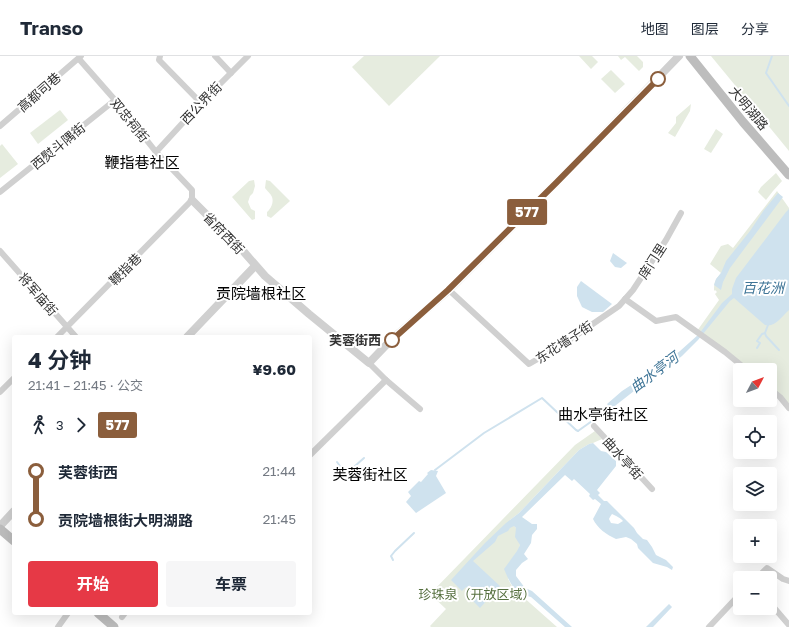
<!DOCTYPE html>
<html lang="zh">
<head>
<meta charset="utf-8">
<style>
  :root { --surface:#fff; --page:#f6f6f7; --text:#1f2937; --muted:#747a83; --line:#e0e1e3; --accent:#e63946 }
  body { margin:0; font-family:"Golos Text","Noto Sans SC",sans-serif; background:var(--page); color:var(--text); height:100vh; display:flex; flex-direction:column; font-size:15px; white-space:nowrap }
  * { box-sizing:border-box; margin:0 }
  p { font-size:13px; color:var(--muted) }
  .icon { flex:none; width:22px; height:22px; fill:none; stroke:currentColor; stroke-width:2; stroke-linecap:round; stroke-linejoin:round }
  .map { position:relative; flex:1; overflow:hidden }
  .drawer { position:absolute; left:12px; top:279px; width:300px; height:280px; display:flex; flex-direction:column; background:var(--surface); border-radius:4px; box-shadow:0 4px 16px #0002 }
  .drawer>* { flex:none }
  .badge { padding:0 8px; border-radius:3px; font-size:14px; line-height:26px }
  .needle { width:26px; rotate:49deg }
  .buttons { position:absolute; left:733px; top:307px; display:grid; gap:8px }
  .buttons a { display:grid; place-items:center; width:44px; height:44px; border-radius:4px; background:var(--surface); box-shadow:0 4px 16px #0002; font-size:20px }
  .map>.badge { position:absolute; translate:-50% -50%; box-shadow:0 0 0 2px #fff }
  .legs { display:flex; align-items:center; gap:6px; height:44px; padding:0 16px; font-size:13px }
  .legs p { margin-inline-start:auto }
  .headline { display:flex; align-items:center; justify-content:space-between; height:68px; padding:0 16px }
  h1 { font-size:22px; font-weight:700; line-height:30px }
  .cta { display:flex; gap:8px; margin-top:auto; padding:8px 16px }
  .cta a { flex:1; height:46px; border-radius:4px; background:var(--accent); color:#fff; font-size:16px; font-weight:700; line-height:46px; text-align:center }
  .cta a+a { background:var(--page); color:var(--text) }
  ul { padding:0 16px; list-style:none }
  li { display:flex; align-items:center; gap:14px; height:48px; font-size:15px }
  li i { display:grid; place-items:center; width:6px; height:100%; margin:0 5px; background:currentColor }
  li i::after { content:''; width:10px; height:10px; margin:-5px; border:3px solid; border-radius:50%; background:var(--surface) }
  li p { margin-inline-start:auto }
  li:first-child i { background:linear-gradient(#0000 50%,currentColor 0) }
  li:last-child i { background:linear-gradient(currentColor 50%,#0000 0) }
  header { display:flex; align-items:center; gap:24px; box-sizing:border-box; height:56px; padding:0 20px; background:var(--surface); border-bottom:1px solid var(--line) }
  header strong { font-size:19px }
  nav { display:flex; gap:22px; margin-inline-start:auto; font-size:14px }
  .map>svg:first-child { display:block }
  .green { fill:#e6ecdf }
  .water { fill:#cfe2ee; fill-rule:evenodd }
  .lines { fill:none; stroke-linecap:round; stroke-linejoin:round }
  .stream { stroke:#cfe2ee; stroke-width:2 }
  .minor { stroke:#d0d0d0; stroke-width:6 }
  .tertiary { stroke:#d0d0d0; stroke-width:8 }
  .secondary { stroke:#bdbdbd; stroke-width:9 }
  .line-1-casing { stroke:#fff; stroke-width:9 }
  .line-1 { stroke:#8b5e3c; stroke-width:6 }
  .stop-1-dot { fill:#fff; stroke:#8b5e3c; stroke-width:2 }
  .labels { text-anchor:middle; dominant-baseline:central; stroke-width:4; stroke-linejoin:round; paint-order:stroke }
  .street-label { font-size:13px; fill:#333; stroke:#fff }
  .stop-label { font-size:13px; font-weight:bold; fill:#333; stroke:#fff; text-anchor:end }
  .park-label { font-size:13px; fill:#56703f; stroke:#fff }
  .water-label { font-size:14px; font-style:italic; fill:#3f7597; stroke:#fff }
  .quarter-label { font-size:15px; fill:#000; stroke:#fff }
</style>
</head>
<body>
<header>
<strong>Transo</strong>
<nav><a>地图</a><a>图层</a><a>分享</a></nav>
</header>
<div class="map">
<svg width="789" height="571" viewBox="0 0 789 571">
  <rect width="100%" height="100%" fill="#fff"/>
  <g class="green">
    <path d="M364,0h76l-51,50 -37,-39z"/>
    <path d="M579,0h13l6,6 -7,7z"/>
    <path d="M618,0h19l6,6v5l-4,4 -14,-14 -4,3z"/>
    <path d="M711,0h78v95z"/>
    <path d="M611,14l14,14 -10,9 -14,-14z"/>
    <path d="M691,48l-1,7 -15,26 -7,-4 8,-10v-6z"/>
    <path d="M60,54l8,10 -30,24 -8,-11z"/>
    <path d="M716,73l7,5 -12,19 -7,-4z"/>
    <path d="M2,88l16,20 -18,14v-32z"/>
    <path d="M776,117l6,8 -9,10 -7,9 -8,-8 3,-5z"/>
    <path d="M254,124l1,6 -2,7 -3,3 -2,6 3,7 4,2v8l-3,1 -20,-23 17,-16z"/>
    <path d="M266,124l4,1 20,20 -19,17 -4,-2v-4c4,-3 7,-10 5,-15 -1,-3 -5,-6 -7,-9z"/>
    <path d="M777,135l12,17v199l-19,-17v-20h-23l-50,-39 22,-31 -4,-6 2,-2 -2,-2 -1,1c0,-9 1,-11 7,-18l-11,-9 11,-18 7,-2 5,4z"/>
    <path d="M595,375l7,8 -9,4 -4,1 -10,6 -60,63 -9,7 6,8 4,17 -12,34 5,9 44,39h-126l-1,-1 16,-17 -16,-15 145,-149z"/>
  </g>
  <g class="water">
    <path d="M778,137l5,4 -53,71 -7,14 -2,8 -7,-5 2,-6 5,-6 5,-12 24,-30 14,-21z"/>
    <path d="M789,153v101c-7,6 -14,18 -24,15l-31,-27 -4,3 -32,39 -16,16 -21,17 -18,11 -32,25 -4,-5 15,-13 40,-26 18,-14 19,-17 23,-31 10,-9v-5l4,-11 50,-66z"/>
    <path d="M613,197l14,10 -6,5 -6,-1 -5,-6z"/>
    <path d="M581,225l31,23 -9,8h-11l-10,-5 -5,-11v-9z"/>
    <path d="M593,387l8,8 5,1 10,9v5l-19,24 3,3 -2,2 6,6h3l27,27 3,5 6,6 4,1 5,7 4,8 10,5 7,7 -1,3 -5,-3 -14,-4 -15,-15 -1,-4 -6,-5 -5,-2 -10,2c-9,-4 -19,-11 -23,-20l8,-15 -6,-5 -2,1 -4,-4 1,-2 -16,-15 -2,2 -7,-6 -43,42 10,7h5v5l-5,6 -1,8 -7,11 4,5 -6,4 -6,7v6l9,12 7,3 40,36h-7l-34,-30c-17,-3 -21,-14 -27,-28l13,-18 3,-6 -5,-8 1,-9 -2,-2 -4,2 -2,3 -10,5 -3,6 -22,19 27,25 -20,22 -10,-10 3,-4 -7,-7 -4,4 -11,-11 34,-37 21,-20 13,-10 60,-63 10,-6zM612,458c4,2 9,4 11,7l-5,3 -7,-1 -2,-4 1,-2z"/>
    <path d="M431,414l7,1 -2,5 10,17 -30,20 -10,-11 5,-6 -3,-4 11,-11 2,1 7,-8 -1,-1z"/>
    <path d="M669,548l3,3 -19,20h-7z"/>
  </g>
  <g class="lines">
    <g class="stream">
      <path d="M772,0l-6,17 23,33"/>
      <path d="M768,269l-3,8 1,3 13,14"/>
      <path d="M757,292l3,-5 -3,-2 5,-7 3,-1"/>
      <path d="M578,375l21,-15 11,-11"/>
      <path d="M337,406l9,12 18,-16"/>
      <path d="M435,414l49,-37 58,-35 34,32 2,1"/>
      <path d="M393,504l-2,-4 4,-5 19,-18"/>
    </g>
    <g class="minor">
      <path d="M160,0l-1,4 42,43"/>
      <path d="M215,0l16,17"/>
      <path d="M0,70l81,-70"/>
      <path d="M156,96l45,-49 47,-47"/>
      <path d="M0,136l115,-92"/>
      <path d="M0,195l76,86"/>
      <path d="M449,234l80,74 33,-19 57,-39 14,-16 33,-50 15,-27"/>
      <path d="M625,243l31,22 20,-4 49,35 22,18"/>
      <path d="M57,281l135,-137v-10l-36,-38 -41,-52 -36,-41"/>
      <path d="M369,307l17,17 34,29"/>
      <path d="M770,333l10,8 9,11"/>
      <path d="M0,336l14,-14"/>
      <path d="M594,370l58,63"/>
      <path d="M310,399l76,-75"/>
      <path d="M757,522l10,-10 16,11 6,2"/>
      <path d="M770,547l19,22"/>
      <path d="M122,561l3,-4"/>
      <path d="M58,571l10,-14"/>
      <path d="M709,571l31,-33"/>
    </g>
    <g class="tertiary">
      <path d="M192,144l52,52 21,24 44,38 60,49 23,-24 57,-49 107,-107 123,-127"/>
      <path d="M187,281l68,-71"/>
      <path d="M0,470l14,-15"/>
    </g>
    <g class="secondary">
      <path d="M690,0l53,66 46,53"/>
      <path d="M0,473l14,12"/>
      <path d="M98,557l16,14"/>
    </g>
  </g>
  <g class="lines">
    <g class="line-1-casing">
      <path id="line-1" d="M392,284l56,-50 108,-107 102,-104"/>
    </g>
    <use href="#line-1" class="line-1"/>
  </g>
  <g class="stop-1-dot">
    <circle cx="658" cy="23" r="7"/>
    <circle cx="392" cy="284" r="7"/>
  </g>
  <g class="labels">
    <g class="street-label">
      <text transform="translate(39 36) rotate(-41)">高都司巷</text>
      <text transform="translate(201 47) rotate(-46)">西公界街</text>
      <text transform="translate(749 52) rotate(50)">大明湖路</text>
      <text transform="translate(130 64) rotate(51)">双忠祠街</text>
      <text transform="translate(58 90) rotate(-39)">西熨斗隅街</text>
      <text transform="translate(224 177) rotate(46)">省府西街</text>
      <text transform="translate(652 205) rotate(-57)">庠门里</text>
      <text transform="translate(125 213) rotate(-45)">鞭指巷</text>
      <text transform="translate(38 238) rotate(49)">将军庙街</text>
      <text transform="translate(564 286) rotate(-33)">东花墙子街</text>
      <text transform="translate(623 402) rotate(48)">曲水亭街</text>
    </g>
    <g class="stop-label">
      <text x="381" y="284">芙蓉街西</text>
    </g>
    <g class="park-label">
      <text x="477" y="538">珍珠泉（开放区域）</text>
    </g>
    <g class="water-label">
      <text x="763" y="231">百花洲</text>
      <text transform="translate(654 316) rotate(-37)">曲水亭河</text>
    </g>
    <g class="quarter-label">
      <text x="142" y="106">鞭指巷社区</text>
      <text x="261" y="237">贡院墙根社区</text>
      <text x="603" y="358">曲水亭街社区</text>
      <text x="370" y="418">芙蓉街社区</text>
    </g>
  </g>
</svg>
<div class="buttons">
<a><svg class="needle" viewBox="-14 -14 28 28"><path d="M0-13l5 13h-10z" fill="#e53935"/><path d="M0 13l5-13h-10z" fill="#747a83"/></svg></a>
<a><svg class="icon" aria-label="locate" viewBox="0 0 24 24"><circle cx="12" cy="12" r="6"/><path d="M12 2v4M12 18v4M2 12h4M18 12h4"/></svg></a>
<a><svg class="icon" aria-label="layers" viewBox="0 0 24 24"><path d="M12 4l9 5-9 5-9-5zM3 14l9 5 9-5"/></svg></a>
<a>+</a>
<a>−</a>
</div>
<b class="badge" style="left:527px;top:156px;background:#8b5e3c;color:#fff">577</b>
<section class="drawer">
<div class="headline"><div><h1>4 分钟</h1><p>21:41 – 21:45 · 公交</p></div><b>¥9.60</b></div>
<div class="legs"><svg class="icon" aria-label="walk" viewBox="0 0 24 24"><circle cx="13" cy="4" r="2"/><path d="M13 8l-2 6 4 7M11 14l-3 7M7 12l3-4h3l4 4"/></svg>3<svg class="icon" aria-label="forward" viewBox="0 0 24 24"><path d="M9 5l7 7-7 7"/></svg><b class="badge" style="background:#8b5e3c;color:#fff">577</b></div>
<ul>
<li><i style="color:#8b5e3c"></i><b>芙蓉街西</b><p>21:44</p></li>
<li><i style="color:#8b5e3c"></i><b>贡院墙根街大明湖路</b><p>21:45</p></li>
</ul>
<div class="cta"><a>开始</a><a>车票</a></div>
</section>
</div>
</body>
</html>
